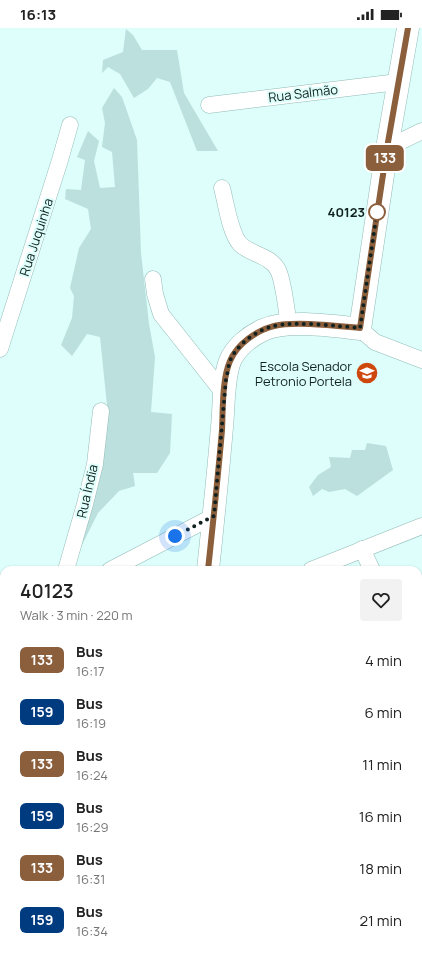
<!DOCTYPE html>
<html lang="en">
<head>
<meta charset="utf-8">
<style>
  :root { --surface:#fff; --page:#f2f2f2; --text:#222; --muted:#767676 }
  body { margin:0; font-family:Manrope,sans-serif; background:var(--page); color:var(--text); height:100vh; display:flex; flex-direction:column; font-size:15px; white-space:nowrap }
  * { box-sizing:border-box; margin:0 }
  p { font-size:13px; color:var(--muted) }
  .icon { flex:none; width:22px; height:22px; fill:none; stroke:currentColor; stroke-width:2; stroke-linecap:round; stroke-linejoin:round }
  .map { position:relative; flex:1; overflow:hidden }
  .drawer { position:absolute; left:0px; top:538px; width:422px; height:388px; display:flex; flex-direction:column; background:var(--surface); border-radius:12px 12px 0 0; box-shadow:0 1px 3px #0004 }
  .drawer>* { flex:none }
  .badge { padding:0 8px; border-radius:6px; font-size:14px; line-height:26px }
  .you { position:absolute; width:20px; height:20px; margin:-10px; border:3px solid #fff; border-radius:50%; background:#1a73e8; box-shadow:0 0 0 6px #1a73e833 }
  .map>.badge { position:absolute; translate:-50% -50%; box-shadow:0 0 0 2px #fff }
  .round { display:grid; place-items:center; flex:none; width:42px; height:42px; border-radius:4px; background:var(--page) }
  .summary { display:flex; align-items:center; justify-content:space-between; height:68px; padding:0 20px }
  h1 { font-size:19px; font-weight:600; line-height:30px }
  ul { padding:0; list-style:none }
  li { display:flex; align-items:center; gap:12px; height:52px; padding:0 20px }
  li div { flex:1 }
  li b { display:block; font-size:15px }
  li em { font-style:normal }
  li .badge { min-width:44px; font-weight:700; text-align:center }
  .status { display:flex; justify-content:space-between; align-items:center; height:28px; padding:0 20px; background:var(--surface); direction:ltr }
  .status svg { height:11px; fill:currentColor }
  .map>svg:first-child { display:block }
  .green { fill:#bbe0dd }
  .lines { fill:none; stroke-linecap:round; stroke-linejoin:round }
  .stream { stroke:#77b5af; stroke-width:4 }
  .minor-casing { stroke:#92bbb7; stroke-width:17 }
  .secondary-casing { stroke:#92bbb7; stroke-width:23 }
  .minor { stroke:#fff; stroke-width:16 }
  .secondary { stroke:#fff; stroke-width:22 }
  .line-casing { stroke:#fff; stroke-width:9 }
  .line { stroke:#8b5e3c; stroke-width:6 }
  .walk { stroke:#11211f; stroke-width:4; stroke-dasharray:0 7.2 }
  .stop-dot { fill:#fff; stroke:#8b5e3c; stroke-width:2 }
  .labels { text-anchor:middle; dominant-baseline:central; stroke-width:4; stroke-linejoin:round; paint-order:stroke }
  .street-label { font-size:13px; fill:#11211f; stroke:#ddfefb }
  .stop-label { font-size:13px; font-weight:bold; fill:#11211f; stroke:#ddfefb; text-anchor:end }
  .poi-label { font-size:13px; fill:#11211f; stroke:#ddfefb; text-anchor:end }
</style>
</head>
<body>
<div class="status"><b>16:13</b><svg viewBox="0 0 49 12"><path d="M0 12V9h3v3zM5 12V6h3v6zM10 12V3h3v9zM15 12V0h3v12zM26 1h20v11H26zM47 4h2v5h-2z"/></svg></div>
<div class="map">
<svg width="422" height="926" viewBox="0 0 422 926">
  <rect width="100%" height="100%" fill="#ddfefb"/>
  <g class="green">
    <path d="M126,1l7,6 9,15h35l7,43 34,58h-21l-27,-69 -13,-4 -9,11 -14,9 -14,-24 -12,-7 -6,6 1,-13 20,-8z"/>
    <path d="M114,60l8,9 15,43 4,113 8,71 6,33 -4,55 21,2 -2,39 -13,20h-24l2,13 -16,5 -21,22 -17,34 27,-132 -8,-78 -13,-3 -15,22 -11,-11 11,-27 2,-22 -4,-8 9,-40 12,-19 -3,-20 -23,-10 1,-10 15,1 4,-30 -8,-3 11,-26 11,10 -5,20 6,27 15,-1 -3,-35 -10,-5 3,-24 -3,-15z"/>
    <path d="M367,415l19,3 7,24 -36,26 -12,-7 -16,3 -7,-3 -9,7 -4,-9 9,-12 13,-8 -2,-10 21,1 2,-8h13z"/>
    <path d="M418,743l4,3v33l-4,-1 4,18v35h-4z"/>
    <path d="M0,836l4,4v38l-4,-3z"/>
    <path d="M0,896l4,4v22h31v4h-35z"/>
    <path d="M64,922h48l-3,4h-42z"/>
  </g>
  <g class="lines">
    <path class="stream" d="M0,857l4,2"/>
    <g class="minor-casing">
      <g id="minor">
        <path d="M209,77l189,-23"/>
        <path d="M387,120l35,-17"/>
        <path d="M222,160c4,15 8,45 18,56 11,11 30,11 38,26 6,12 8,40 11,54"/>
        <path d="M153,251l2,15 6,20 64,81"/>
        <path d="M360,301l15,13 47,18"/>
        <path d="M0,321l60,-189 10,-35"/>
        <path d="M362,521l10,21"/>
        <path d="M66,542l19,-66 10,-40 6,-53"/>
        <path d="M110,542l104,-54"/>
        <path d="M311,542l111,-44"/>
        <path d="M0,596l4,-1"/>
        <path d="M418,639l4,9"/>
        <path d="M418,832h4"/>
        <path d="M418,877l4,1"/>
        <path d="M0,891l4,3"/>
        <path d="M36,922l5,4"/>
        <path d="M113,926l5,-4"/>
        <path d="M300,926l5,-4"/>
      </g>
    </g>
    <g class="secondary-casing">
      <g id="secondary">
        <path d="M208,542c5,-48 10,-95 14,-143 2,-19 1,-48 8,-66 6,-14 20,-25 33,-31 24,-11 70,-4 97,-1l27,-181 21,-120"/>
        <path d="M0,797l4,-2"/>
      </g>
    </g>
    <use href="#minor" class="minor"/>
    <use href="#secondary" class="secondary"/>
  </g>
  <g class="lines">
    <g class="line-casing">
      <path id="line" d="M208,542c5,-47 10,-93 14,-140 1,-20 0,-51 8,-69 7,-17 27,-31 44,-35 21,-5 63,0 86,2l27,-180 21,-120"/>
    </g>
    <use href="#line" class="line"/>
    <path class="walk" d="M175,508l39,-20 12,-137c2,-6 2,-13 4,-18 7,-17 27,-31 44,-35 21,-5 63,0 86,2l17,-116"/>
  </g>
  <defs>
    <g id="school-disc" transform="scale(1.15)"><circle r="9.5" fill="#ce480e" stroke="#ddfefb"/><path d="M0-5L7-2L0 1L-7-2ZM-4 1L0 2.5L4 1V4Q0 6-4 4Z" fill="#fff"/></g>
  </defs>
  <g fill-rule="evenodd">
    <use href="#school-disc" x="367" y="345"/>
  </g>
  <circle class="stop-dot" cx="377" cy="184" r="8"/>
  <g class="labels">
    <g class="street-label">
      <text transform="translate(303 65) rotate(-7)">Rua Salmão</text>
      <text transform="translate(36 209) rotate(-72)">Rua Juquinha</text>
      <text transform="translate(87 463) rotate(-77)">Rua Índia</text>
    </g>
    <g class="stop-label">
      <text x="365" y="184">40123</text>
    </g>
    <g class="poi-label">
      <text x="352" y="338">Escola Senador<tspan x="352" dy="15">Petronio Portela</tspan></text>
    </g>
  </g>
</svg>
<div class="you" style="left:175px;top:508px"></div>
<b class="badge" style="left:385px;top:130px;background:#8b5e3c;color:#fff">133</b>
<section class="drawer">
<div class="summary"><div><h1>40123</h1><p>Walk · 3 min · 220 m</p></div><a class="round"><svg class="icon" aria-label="heart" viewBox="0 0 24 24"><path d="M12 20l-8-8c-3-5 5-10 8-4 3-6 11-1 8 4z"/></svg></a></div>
<ul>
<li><span class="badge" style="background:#8b5e3c;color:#fff">133</span><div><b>Bus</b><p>16:17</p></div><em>4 min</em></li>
<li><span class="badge" style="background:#003b80;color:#fff">159</span><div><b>Bus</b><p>16:19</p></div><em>6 min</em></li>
<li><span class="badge" style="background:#8b5e3c;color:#fff">133</span><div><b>Bus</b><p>16:24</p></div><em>11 min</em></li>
<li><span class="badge" style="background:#003b80;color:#fff">159</span><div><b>Bus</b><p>16:29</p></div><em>16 min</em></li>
<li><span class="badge" style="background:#8b5e3c;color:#fff">133</span><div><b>Bus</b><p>16:31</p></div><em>18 min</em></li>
<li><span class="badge" style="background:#003b80;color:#fff">159</span><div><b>Bus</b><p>16:34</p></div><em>21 min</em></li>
</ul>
</section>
</div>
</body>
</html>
